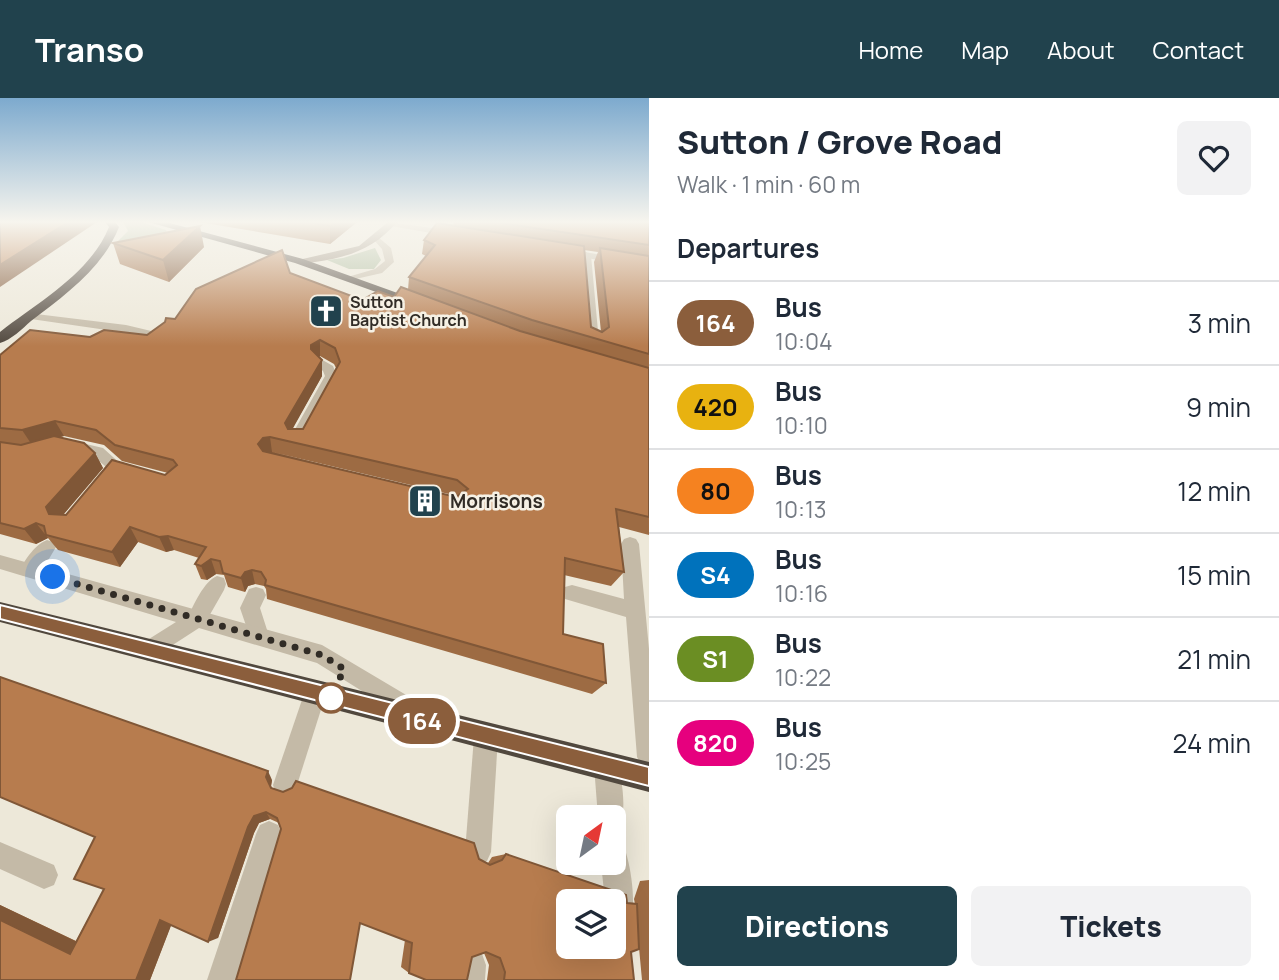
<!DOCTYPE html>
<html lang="en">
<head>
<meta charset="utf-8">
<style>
  :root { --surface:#fff; --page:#f2f2f3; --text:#1f2937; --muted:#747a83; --line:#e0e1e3; --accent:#21424d }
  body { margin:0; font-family:Manrope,sans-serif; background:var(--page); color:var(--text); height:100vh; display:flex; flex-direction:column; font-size:26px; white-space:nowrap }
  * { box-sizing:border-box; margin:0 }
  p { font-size:23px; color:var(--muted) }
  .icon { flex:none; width:38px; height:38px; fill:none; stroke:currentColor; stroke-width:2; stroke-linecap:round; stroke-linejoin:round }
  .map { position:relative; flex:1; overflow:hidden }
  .details { display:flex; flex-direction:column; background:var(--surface); width:630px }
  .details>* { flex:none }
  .badge { padding:0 14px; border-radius:23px; font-size:24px; line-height:46px }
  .needle { width:46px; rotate:33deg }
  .tools { position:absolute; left:556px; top:707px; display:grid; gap:14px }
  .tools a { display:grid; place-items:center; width:70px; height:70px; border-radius:10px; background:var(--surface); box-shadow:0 7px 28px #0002; font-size:35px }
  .you { position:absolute; width:35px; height:35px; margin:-18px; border:5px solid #fff; border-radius:50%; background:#1a73e8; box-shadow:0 0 0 10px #1a73e833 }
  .map>.badge { position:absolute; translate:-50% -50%; box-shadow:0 0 0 4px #fff }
  h2 { padding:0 28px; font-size:26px; line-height:63px }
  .round { display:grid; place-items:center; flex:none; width:74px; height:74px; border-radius:10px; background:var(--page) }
  .summary { display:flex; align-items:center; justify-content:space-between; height:119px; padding:0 28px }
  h1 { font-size:33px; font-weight:800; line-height:52px }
  .button { display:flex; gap:14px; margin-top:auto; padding:14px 28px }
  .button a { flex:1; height:80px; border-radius:10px; background:var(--accent); color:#fff; font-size:28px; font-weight:800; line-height:80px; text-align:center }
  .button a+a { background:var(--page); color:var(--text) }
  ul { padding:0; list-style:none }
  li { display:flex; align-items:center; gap:21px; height:84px; padding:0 28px; border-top:2px solid var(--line) }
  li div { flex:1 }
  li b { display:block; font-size:26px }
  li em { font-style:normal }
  li .badge { min-width:77px; font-weight:700; text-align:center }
  header { display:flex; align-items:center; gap:42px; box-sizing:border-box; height:98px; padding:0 35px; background:var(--accent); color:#fff }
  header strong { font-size:33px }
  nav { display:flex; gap:38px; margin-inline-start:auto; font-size:24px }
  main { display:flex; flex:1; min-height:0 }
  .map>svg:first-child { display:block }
  .green { fill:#aaba9b }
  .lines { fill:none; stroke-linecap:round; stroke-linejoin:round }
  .lane { fill:#c4baa7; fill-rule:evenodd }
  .street { fill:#c4baa7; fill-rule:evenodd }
  .secondary { fill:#978a79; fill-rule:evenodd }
  .highway { fill:#51483e; fill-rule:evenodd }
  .wall { fill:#9d6b43; fill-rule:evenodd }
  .shaded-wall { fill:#805737 }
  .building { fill:#b77c4e; stroke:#805737; stroke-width:2; fill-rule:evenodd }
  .line { fill:#8b5e3c; stroke:#fff; stroke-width:2 }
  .walk { stroke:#312c26; stroke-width:7; stroke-dasharray:0 12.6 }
  .stop-dot { fill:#fff; stroke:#8b5e3c; stroke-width:3.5 }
  .labels { text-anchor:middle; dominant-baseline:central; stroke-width:5; stroke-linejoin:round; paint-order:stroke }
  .far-poi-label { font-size:16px; font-weight:bold; fill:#312c26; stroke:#f6f1e5; text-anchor:start }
  .poi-label { font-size:19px; font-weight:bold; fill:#312c26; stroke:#f6f1e5; text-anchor:start }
</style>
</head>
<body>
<header>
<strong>Transo</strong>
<nav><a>Home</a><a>Map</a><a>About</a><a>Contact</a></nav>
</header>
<main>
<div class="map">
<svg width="649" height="882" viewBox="0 0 649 882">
  <rect width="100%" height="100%" fill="#ede8d9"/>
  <g class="green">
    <path d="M123,124h18l25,8 1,4 -51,9 12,-12z"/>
    <path d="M375,150l6,12 -7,9h-25l-22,-9 16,-2z"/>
  </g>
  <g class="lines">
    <g class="lane">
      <path d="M378,139l13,11 3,14 -12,11 -31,7v-4l24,-7 10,-8 -3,-12 -8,-9z"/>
      <path d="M586,154l5,3 8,87 -6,3 -6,-3 -6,-87z"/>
      <path d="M28,215l98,12 42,10 -6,3 -138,-20 -1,-2z"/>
      <path d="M319,260l14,8 4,10 -36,67h-10l-2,-3 36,-64 -2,-5 -10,-9z"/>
      <path d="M73,343l30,7 21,19 -3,4h-10l-18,-15 -25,-7 -2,-3 2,-3z"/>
      <path d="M630,439l6,2 3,5 10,105v120l-8,-4 -4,-8 -11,-140 -61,-18 -3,-6 3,-6 7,-2 52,14 -3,-55 3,-5z"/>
      <path d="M47,442l6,2 3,5c-7,12 -18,34 -34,28l-2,-5c5,-11 16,-26 27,-30z"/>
      <path d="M217,478l7,2 2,6 -2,6 -20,35 -7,3 -7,-3 -3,-6c6,-13 17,-38 30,-43z"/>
      <path d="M256,489l7,2 3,6 -6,13 9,28 -3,7 -7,2 -7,-2 -12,-35 9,-19z"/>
      <path d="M315,585l8,3 3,8 -29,91 -3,9 -9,3 -9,-3 -3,-9 31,-91 3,-8z"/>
      <path d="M486,627l8,4 4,8 -7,115 -4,9 -9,4 -9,-4 -4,-9 9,-115 4,-8z"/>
      <path d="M606,656l9,3c7,18 12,51 5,69l-6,3v-12h-16l-4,-51 3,-9z"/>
      <path d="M269,723l9,4 4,9 -45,146h-30l49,-146 4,-9z"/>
      <path d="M614,743l9,4c8,17 14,62 7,79l-10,4 -6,-2v-25h-9l-4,-38h13z"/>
      <path d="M0,744l54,23 4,10 -4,10 -10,4 -44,-20z"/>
      <path d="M471,852l11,4 4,11 -1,15h-30l5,-26z"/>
    </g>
    <g class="street">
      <path d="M388,124l66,9 4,3 -4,3 -63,-11z"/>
      <path d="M564,151l85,13v6l-88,-14v-4z"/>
      <path d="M0,457l322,90 96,57 3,8 -3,8 -8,3 -93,-58 -118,-35 -51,33 -7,-3 -3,-7 3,-7 35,-22 -176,-53z"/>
    </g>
    <path class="secondary" d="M388,124h9c-23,27 -48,35 -82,40 -8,1 -14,3 -21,-1l65,-15z"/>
    <g class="highway">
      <path d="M105,124h10l4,5c-16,41 -54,68 -88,94 -9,8 -20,19 -31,22v-11c38,-30 90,-58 109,-105z"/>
      <path d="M148,124h18l137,37 125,45 -2,3h-8l-123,-44z"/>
      <path d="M0,504l649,160v30l-649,-170z"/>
    </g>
  </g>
  <g class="wall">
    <path d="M199,124h158l-27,22z"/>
    <path d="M454,124h195v313l-30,-8 5,45 -13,14 -47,-11 -1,59 43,49 -14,11 -325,-95 -1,-10 -2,-3 -9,-2 -7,2 -3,6 -17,-5 -4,-12 -8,-1 -9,6 -6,-1 -6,-15 4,-6 -25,-8 -8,2 -28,-10 -18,25 -62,-17 -10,-12 -12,6 -36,-10v-92l23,2 -23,-2v-87l90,-18 57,-2 28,-16 115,-46 72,27 32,-3 14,-7 1,-13 17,-21 -4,-2 2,-14 29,-15zM584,152l14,2 -4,10 7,70 -10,-5zM320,258l14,8 2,4 -33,61h-11l30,-53v-16l-4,-3zM64,338l40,9 18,16 46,12 -3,2 -99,40h-3l40,-47 -8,-15 -35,-16zM272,354l181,43 1,2z"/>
    <path d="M113,145l91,4 -35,35 -49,-18z"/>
    <path d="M272,682l-1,6 1,2 207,71 9,4 4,-6 14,-3 121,49 8,1 -1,-5 6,-18 9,-1v100h-7l-4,-43 -7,15 3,28h-147l2,-15 -5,-12 -75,20 -8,-6 4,-27 -124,-111 -2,-6 -9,-4 -11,4 -5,10 -36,105 -47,-13 -21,55h-150v-75l76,36 28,-52 -9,-52z"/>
  </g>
  <g class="shaded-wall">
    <path d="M68,124h29l-97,65v-22z"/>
    <path d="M335,124h22l-27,22v-18z"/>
    <path d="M200,128l4,21 -35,35 -6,-22z"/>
    <path d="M320,242v16l-8,4 -1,-15z"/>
    <path d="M322,262v16l-35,63 -2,-16z"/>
    <path d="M55,323l9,15 -32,9 -10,-15z"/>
    <path d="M270,339l2,15 -7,1 -7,-9 5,-6z"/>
    <path d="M95,355l8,15 -46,54 -8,-8 -3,-7z"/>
    <path d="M36,425l12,15 -12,6 -12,-15z"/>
    <path d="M130,429l8,15 -18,25 -8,-15z"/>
    <path d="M168,438l6,14 -8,2 -7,-15z"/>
    <path d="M211,461l5,15 -9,6 -6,-14z"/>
    <path d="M252,472l3,14 -7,2 -3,6 -4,-14 4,-6z"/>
    <path d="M268,673l4,9 -1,6 -5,-9z"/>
    <path d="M266,714l4,7 -11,4 -5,10 -36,105 -10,4 40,-115 6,-11z"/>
    <path d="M0,807l92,44 -22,5 -70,-34z"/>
    <path d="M174,820l-24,62h-14l24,-60z"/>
  </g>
  <g class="building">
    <path d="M1,124h67l-68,43v-42z"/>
    <path d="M307,124h28l-5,4z"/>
    <path d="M495,124h154v23z"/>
    <path d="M437,125l147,23 7,81 11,5 7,-5 -9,-79 49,8v98l-117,-34 -123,-43 26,-32 -11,-5z"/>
    <path d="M200,128l-37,34 -50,-17z"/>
    <path d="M282,152l8,23 72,27 16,-9 16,6 7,-10 119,44 129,37v149l-33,-8 8,63 -59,-14 -2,76 40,10 3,39 -341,-98 1,-5 -5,-8 -9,-2 -7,2 -4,6 -18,-5 -3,-12 -9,-2 -10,7 -6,-2 11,-17 -38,-11 -9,1 -29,-10 -18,25 -66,-17 -2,-9 -8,-3 -12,6 -24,-6v-81l21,3 33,-9 30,7 11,10 -49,54 3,7 17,1 46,-55 53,15 12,-10 -4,-5 -58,-15 -19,-15 -41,-9 -33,9 -22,-2v-73l30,-25 60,7 14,-7 43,5 18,-13 1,-4 9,1 21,-30zM320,242l15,8 5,14 -37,67h-15l-3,-6 37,-63 -11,-11v-4zM270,339l187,43 11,9 -12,8 -193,-46 -5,-7 5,-6z"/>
    <path d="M0,579l268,94 -2,6 5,11 12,4 9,-4 4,-7 178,62 5,16 11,6 12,-5 4,-6 120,41 1,8 10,1 2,45 -8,3 3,28h-130l1,-8 -5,-14 -14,-6 -14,5 -5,23h-41l-17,-7 3,-30 -52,-20 -10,57h-114l45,-151 -4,-11 -11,-6 -12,4 -6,11 -40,115 -48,-22 -24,60h-136v-60l70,34 34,-65 -30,-10 21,-42 -95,-40zM569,803h45v46h-45z"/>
  </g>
  <linearGradient id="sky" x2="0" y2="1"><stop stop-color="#7daace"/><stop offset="0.5" stop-color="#f7f5ee"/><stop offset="1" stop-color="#f7f5ee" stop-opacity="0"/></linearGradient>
  <rect width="649" height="248" fill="url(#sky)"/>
  <path class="line" d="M0,507l649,162v19l-649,-167z"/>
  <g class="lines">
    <path class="walk" d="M53,479l269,78 22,14 -13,29"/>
  </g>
  <defs>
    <g id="church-square" transform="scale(1.75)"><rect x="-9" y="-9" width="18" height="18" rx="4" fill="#21424d" stroke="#f6f1e5"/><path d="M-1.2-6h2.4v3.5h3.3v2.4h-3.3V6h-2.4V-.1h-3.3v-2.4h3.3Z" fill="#fff"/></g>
    <g id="building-square" transform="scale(1.75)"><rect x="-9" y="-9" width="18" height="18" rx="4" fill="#21424d" stroke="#f6f1e5"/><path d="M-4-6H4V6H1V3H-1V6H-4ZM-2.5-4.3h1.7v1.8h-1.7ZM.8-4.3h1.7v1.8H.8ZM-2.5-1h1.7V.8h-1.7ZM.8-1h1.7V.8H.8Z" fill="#fff"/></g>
  </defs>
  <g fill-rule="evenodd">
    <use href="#church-square" x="326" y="213"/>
    <use href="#building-square" x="425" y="403"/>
  </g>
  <circle class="stop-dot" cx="331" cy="600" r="14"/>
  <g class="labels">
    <g class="far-poi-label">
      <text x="350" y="204">Sutton<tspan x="350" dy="18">Baptist Church</tspan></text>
    </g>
    <g class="poi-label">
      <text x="450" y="403">Morrisons</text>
    </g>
  </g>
</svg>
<div class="tools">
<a><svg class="needle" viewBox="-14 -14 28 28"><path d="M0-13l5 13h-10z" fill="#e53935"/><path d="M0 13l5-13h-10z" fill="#747a83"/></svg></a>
<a><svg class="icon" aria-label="layers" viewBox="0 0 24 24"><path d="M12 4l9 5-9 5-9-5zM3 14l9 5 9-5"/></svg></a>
</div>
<div class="you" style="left:53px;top:479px"></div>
<b class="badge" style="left:422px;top:623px;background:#8b5e3c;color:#fff">164</b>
</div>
<section class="details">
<div class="summary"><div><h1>Sutton / Grove Road</h1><p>Walk · 1 min · 60 m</p></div><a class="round"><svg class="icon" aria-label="heart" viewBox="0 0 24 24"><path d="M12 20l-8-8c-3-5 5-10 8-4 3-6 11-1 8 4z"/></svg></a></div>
<h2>Departures</h2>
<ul>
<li><span class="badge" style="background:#8b5e3c;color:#fff">164</span><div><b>Bus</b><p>10:04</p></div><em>3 min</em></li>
<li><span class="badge" style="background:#e8b210;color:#111">420</span><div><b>Bus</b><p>10:10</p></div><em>9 min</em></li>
<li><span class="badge" style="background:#f58220;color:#111">80</span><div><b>Bus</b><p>10:13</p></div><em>12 min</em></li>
<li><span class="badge" style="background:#0072bc;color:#fff">S4</span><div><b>Bus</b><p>10:16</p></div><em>15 min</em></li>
<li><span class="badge" style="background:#6b8e23;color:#fff">S1</span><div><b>Bus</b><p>10:22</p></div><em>21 min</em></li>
<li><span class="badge" style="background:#e6007e;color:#fff">820</span><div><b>Bus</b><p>10:25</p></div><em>24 min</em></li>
</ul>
<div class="button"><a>Directions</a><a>Tickets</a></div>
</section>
</main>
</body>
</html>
